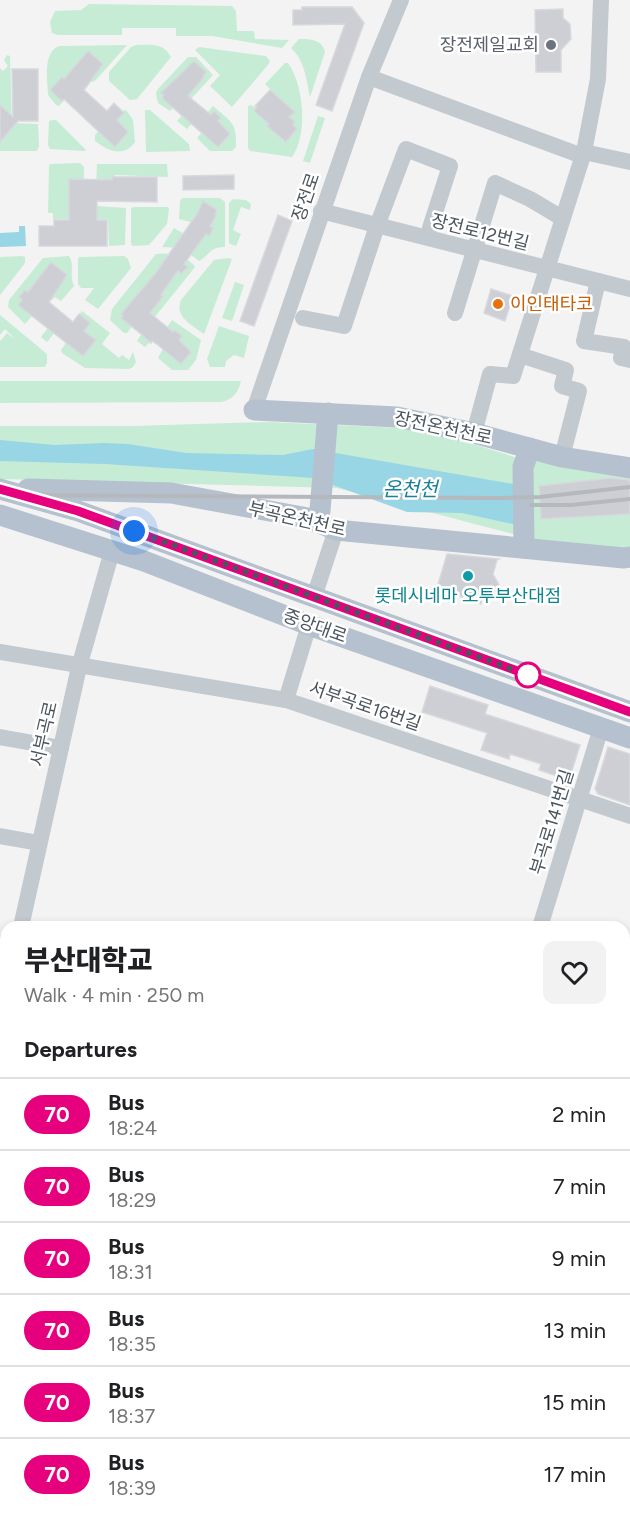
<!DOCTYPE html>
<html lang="en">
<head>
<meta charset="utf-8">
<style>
  :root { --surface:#fff; --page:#f2f2f2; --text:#202124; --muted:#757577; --line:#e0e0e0 }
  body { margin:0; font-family:Figtree,"Noto Sans KR",sans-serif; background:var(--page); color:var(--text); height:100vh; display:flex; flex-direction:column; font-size:22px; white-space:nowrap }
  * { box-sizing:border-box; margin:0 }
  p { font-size:20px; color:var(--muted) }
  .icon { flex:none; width:33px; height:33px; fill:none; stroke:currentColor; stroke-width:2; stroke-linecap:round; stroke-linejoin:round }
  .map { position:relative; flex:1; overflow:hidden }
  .panel { position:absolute; left:0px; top:921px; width:630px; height:602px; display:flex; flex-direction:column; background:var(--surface); border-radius:18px 18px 0 0; box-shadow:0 3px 9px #0003 }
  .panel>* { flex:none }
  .badge { padding:0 12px; border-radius:20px; font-size:21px; line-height:39px }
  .you { position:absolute; width:30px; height:30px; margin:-15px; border:4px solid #fff; border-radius:50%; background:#1a73e8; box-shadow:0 0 0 9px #1a73e833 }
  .map>.badge { position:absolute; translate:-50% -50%; box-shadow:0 0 0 3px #fff }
  h2 { padding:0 24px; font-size:22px; line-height:54px }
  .round { display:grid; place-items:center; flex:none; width:63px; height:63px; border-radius:12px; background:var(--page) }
  .overview { display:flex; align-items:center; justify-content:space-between; height:102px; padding:0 24px }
  h1 { font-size:28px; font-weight:800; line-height:45px }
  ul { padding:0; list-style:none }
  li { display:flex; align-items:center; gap:18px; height:72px; padding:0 24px; border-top:2px solid var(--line) }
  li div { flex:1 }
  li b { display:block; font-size:22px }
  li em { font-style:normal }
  li .badge { min-width:66px; font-weight:700; text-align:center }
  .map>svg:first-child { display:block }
  .green { fill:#c6ecd5 }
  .water { fill:#98d5e5 }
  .building { fill:#cdcfd4; stroke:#d7d9dd; stroke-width:1.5 }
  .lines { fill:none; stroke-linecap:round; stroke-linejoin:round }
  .minor { stroke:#c2c9cf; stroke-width:16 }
  .major { stroke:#b5c1ce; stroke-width:21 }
  .rail { stroke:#b5b8bc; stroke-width:4 }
  .line-casing { stroke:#fff; stroke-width:14 }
  .line { stroke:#e6007e; stroke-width:9 }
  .walk { stroke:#4c555e; stroke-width:6; stroke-dasharray:0 10.8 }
  .worship-dot { fill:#6b7280; stroke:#fff; stroke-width:2 }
  .food-dot { fill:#e8710a; stroke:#fff; stroke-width:2 }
  .culture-dot { fill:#0f9aa8; stroke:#fff; stroke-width:2 }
  .stop-dot { fill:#fff; stroke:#e6007e; stroke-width:3 }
  .labels { text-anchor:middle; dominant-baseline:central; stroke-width:5; stroke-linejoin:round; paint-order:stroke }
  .worship-label { font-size:18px; fill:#5b616d; stroke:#fff; text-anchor:end }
  .street-label { font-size:18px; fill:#4c555e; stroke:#fff }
  .food-label { font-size:18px; fill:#c56008; stroke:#fff; text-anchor:start }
  .culture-label { font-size:18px; fill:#0d838f; stroke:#fff }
  .water-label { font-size:20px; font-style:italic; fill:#1a809b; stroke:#fff }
</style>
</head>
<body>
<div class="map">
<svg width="630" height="1522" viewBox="0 0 630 1522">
  <rect width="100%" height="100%" fill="#f4f3f3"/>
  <g class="green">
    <path d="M89,4l143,2 4,5 1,20h17l1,8 34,1 -7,8 -70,-12h-36v-8h-54v7h-64l-6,-2 -2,-11 5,-11 26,-1z"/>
    <path d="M299,39c11,0 23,0 26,13l-15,45c-4,-18 -5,-36 -19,-49z"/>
    <path d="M127,45l-31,35 -4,2 -6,-6 -27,30 -3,-1 -8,-10c0,-15 -6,-42 11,-49z"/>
    <path d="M136,45c14,0 27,-3 35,12l-34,42 -7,1 -21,-19v-9l22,-25z"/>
    <path d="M199,47l67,9 4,5 -2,4 -36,42 -22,-21 10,-11 -25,-25z"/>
    <path d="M7,55l3,1 2,67 26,1 1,22 -2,5h-37v-83l3,3 5,-5 -4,-6z"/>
    <path d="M188,57h8l17,18 -23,25 15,15 8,-9c18,16 24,16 23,41l-4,4h-22l-13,-13 9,-10 -10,-9 -9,10 -10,-8 8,-9 -8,-8 -7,7 -12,-8 -2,-9 1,-4z"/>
    <path d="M285,63h3c16,22 20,72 4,94l-42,-6 -2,-3v-42l3,-1 6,4 15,-18 -7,-7z"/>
    <path d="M126,110l7,10 2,22c-11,16 -27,9 -40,-1v-6l21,-23z"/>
    <path d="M145,110h5l39,34 1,7 -44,1z"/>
    <path d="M318,116l7,2 -15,45 -7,-2z"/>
    <path d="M52,120h4l30,30 -2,1 -34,-2 -2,-4 1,-24z"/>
    <path d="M80,163l4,4 -1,38 43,3 -1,37 -16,1 -1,-27h-55v-6h-5l1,-48 2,-1z"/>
    <path d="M97,164h70l1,13 -53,-2 -1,13 -18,-2z"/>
    <path d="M183,198h37l5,4v45c-16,0 -14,7 -26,14l-17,-13 -20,-1 12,-19 12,7 8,-12 -15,-4 1,-19z"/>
    <path d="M233,199l13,1 5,4 -1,6 -9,-3 -8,23 8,4 -5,12 -6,-2 -1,-2v-39z"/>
    <path d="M133,207h35l1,2 -2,15 -18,21 -16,1 -2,-2v-35z"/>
    <path d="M156,254c13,-2 31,1 39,13l-45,56 13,10 9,-13 29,20 -5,20 -8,10h-16l-14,-12 6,-11 -11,-8 -8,8 -8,-6 7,-11 -9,-8 -8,11h-3l-14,-13 2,-11z"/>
    <path d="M22,256l3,1v6l-25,32v-38z"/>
    <path d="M69,256c6,8 0,21 5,30l-13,15 -6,-4 -8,7 23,21 12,-14 28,22 -8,11 17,14 3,-3 7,5 4,-8 3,10 -3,5 -4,2 -44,-1 -23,-15 -1,-3 7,-10 -12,-9 -9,11 -6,-5 9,-12 -14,-14 -11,13 -17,-17 1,-7 34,-42z"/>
    <path d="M124,256l4,3 3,9 -33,41 -13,-9 9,-12h-13l-3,-4v-24l1,-3z"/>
    <path d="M228,258l4,1 -28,75c-12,-9 -30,-17 -23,-34l33,-40z"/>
    <path d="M235,282l9,3 -12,36 -10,-3z"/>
    <path d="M0,315l47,39v9l-2,4h-45v-26l7,-8 9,7 -11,-11 -5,6z"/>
    <path d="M219,326l30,10 -5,22 -10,-3 -8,6 -1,6h-15l-3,-8z"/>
    <path d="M0,381h241c-3,12 -7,17 -19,21l-222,1z"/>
    <path d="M267,422l158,7 93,29 112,10v79l-14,3 -76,-9 -203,-53 -337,-9v-53h132z"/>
  </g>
  <g class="water">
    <path d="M19,226h6l1,20 -26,1v-14l19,-1z"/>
    <path d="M0,440l55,5 49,-2 24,1 58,9 97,2 30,-6 206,36 -2,40 -55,-12 -55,-1 -93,-34 -209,-14 -105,-3z"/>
  </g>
  <g class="building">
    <path d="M302,7h50l12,16 -32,88 -16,-6 29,-81 -52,1v-15h9z"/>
    <path d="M563,9v9l7,6 1,15 -10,11v22h-25l-1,-62z"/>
    <path d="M88,51l15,13 -19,26 23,21 7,-8 10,10 -7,7 11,12 -13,15 -51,-48 -2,2 -12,-11 12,-13 2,2z"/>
    <path d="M194,61l12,11 -3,4 1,1 -16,19 23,19 3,-4 7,7 -3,3 12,13 -12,13 -56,-49 2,-3 -3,-2z"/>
    <path d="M12,69h26v52h-20l-18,21v-37l13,12z"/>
    <path d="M270,90l25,22 -6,5 6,5 -2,3 4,4 -11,13 -19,-16 2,-2 -15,-13 3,-4 -2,-1z"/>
    <path d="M234,175v14l-51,1v-14z"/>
    <path d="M112,177h45v25l-60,-1v19h10v26h-68v-20h15v-6h15v-41l43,1z"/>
    <path d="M203,201l14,9 -2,4 1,2 -6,10 3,2 -4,8 -3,-2 -22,30 4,3 -7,7 -3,-3 -14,19 -3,5 2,1 -13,17 23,19 1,-2 8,6 -3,4 12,12 -10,12 -23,-19 -6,-4 -1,2 -10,-9 -20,-16 2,-2 -2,-2 34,-40 42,-60z"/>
    <path d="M278,215l14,6 -38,105 -14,-5z"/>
    <path d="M51,262l16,13 -18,27 24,20 6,-8 11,9 -6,8 12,9 -13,16 -65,-51 4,-5 -3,-3 6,-7 3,2z"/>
    <path d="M491,289l22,7 -8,25 -21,-8z"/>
    <path d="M610,478l20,2v34l-89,5 -2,-33z"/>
    <path d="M447,554l52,5 -2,1 -4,14 6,11 -1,9 -3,3 -13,1 -1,6 -44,-16z"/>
    <path d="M430,686l58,19 -3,9 95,31 -11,35 -30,-10 2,-6 -31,-10 -1,5 -28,-9 6,-17 -65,-21z"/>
    <path d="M608,747l22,7v51l-32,-11 -3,-5z"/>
  </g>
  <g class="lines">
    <g class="minor">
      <path d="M369,77l208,77 7,-2 46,10"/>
      <path d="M321,211l309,78"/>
      <path d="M598,281l-14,60 40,6 -3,11 9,2"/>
      <path d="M455,313l40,-130 35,16 32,19"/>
      <path d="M303,318l41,8 33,-100 29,-77 44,17 -20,62"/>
      <path d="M520,355l46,15 -4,16 17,5 -17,66"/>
      <path d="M254,410l115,-333 32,-77"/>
      <path d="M474,433l16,-59 23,2 71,-224 14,-73 3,-79"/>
      <path d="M314,597l22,-67"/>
      <path d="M0,652l286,48 344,116"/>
      <path d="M286,700l23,-75"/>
      <path d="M0,737l61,11"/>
      <path d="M0,836l39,7"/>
      <path d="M21,927l58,-260 33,-116"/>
      <path d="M540,927l61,-199"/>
      <path d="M0,943l6,1"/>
      <path d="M624,947h6"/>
      <path d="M0,1045l6,1"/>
      <path d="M624,1047h6"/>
      <path d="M0,1124l6,1"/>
      <path d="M624,1126h6"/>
      <path d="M0,1160h6"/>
      <path d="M624,1203h6"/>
      <path d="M624,1410l6,-1"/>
      <path d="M624,1494l6,-9"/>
      <path d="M165,1516l3,6"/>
      <path d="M379,1516l2,6"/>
      <path d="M416,1516l2,6"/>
      <path d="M477,1516l1,6"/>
      <path d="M32,1520l21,2"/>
      <path d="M209,1522l8,-6"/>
      <path d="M605,1522l4,-6"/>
    </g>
    <g class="major">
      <path d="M254,410l143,7 77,16 88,24 68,11"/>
      <path d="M0,489l78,22 552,201"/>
      <path d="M28,489l143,4 137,25 28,12 288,28 6,-1"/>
      <path d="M0,515l144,46 165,64 321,113"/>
      <path d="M319,523l9,-110"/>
      <path d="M524,548l-1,-81 7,-19"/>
    </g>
    <g class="rail">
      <path d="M0,495l497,3 43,-1 90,-10"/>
      <path d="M531,505h40l59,-6"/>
    </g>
  </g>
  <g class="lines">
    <g class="line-casing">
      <path id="line" d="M0,489l78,22 552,201"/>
    </g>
    <use href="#line" class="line"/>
    <path class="walk" d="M134,531l405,148 -11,-4"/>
  </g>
  <circle class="worship-dot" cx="551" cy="45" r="6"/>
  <circle class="food-dot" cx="498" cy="304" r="6"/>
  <circle class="culture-dot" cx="468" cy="576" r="6"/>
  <circle class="stop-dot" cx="528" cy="675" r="12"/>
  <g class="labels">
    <g class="worship-label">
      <text x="539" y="45">장전제일교회</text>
    </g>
    <g class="street-label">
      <text transform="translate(306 197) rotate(-71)">장전로</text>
      <text transform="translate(480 232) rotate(14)">장전로12번길</text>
      <text transform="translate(443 428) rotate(12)">장전온천천로</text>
      <text transform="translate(297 519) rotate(13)">부곡온천천로</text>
      <text transform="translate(315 626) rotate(20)">중앙대로</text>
      <text transform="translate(365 706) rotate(19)">서부곡로16번길</text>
      <text transform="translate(44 734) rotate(-77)">서부곡로</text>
      <text transform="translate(552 822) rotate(-73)">부곡로141번길</text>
    </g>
    <g class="food-label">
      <text x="510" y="304">이인태타코</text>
    </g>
    <g class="culture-label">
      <text x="468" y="596">롯데시네마 오투부산대점</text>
    </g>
    <g class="water-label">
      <text x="410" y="489">온천천</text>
    </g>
  </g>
</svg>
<div class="you" style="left:134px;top:531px"></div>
<section class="panel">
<div class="overview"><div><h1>부산대학교</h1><p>Walk · 4 min · 250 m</p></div><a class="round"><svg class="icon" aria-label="heart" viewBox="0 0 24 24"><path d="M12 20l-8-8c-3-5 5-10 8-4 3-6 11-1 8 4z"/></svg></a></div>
<h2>Departures</h2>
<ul>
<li><span class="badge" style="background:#e6007e;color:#fff">70</span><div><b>Bus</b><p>18:24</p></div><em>2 min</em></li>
<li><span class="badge" style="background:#e6007e;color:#fff">70</span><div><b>Bus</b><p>18:29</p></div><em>7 min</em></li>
<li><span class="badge" style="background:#e6007e;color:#fff">70</span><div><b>Bus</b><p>18:31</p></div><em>9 min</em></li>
<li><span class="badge" style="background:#e6007e;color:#fff">70</span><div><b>Bus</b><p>18:35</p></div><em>13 min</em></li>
<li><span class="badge" style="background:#e6007e;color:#fff">70</span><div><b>Bus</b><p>18:37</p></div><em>15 min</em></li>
<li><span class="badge" style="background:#e6007e;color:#fff">70</span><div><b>Bus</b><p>18:39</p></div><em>17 min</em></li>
</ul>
</section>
</div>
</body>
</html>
